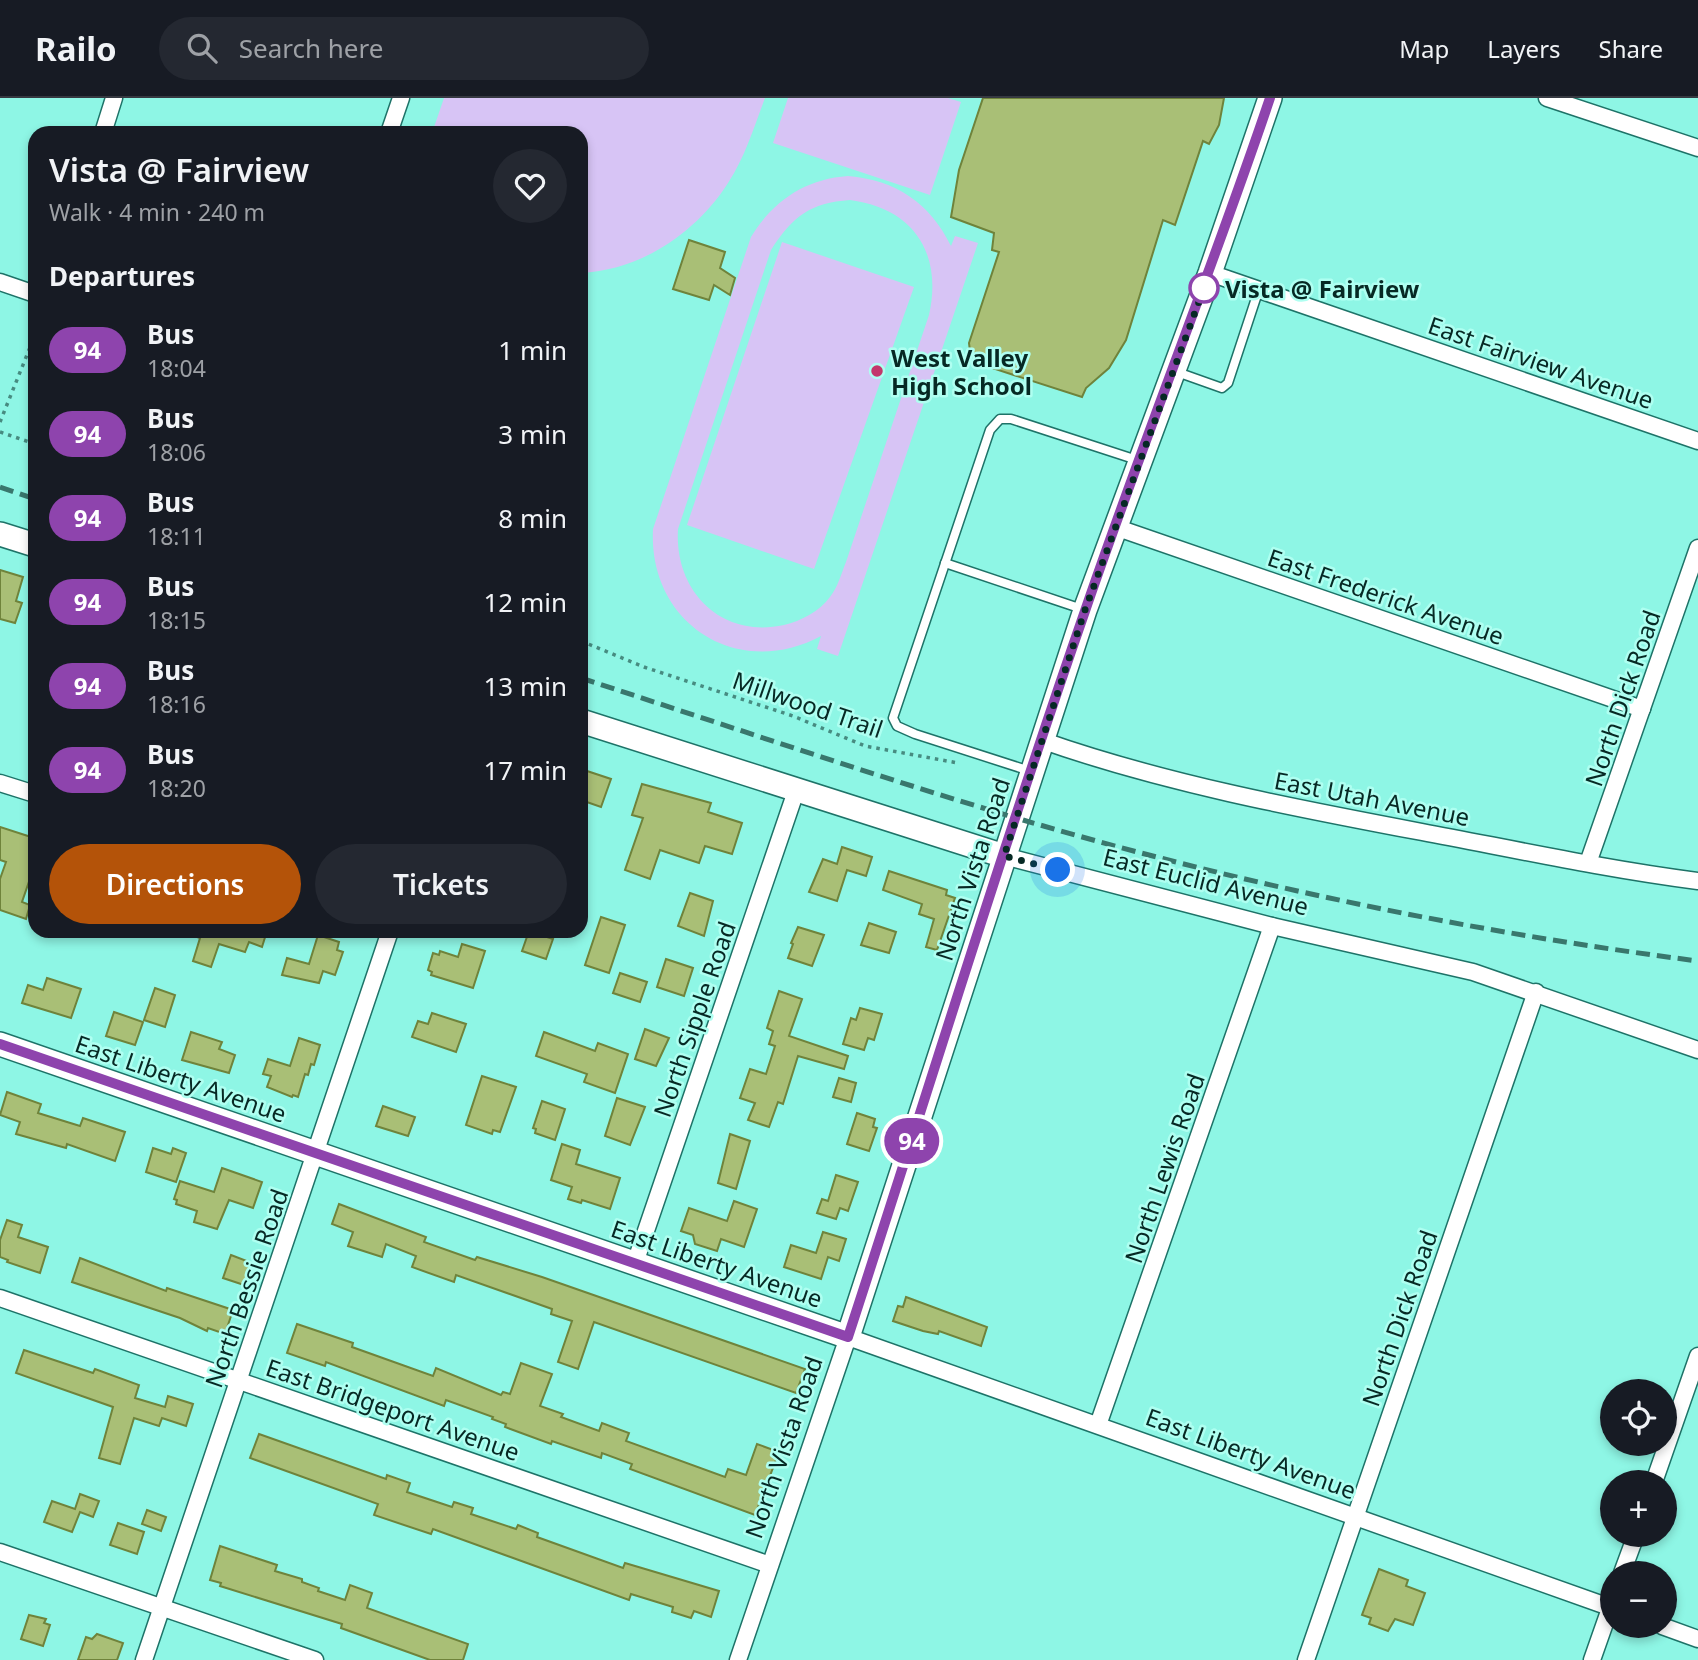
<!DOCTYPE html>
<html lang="en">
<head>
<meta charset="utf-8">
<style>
  :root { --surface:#171b24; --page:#242831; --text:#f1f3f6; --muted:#9ea1a6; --line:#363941; --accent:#b45309 }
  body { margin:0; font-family:"Noto Sans",sans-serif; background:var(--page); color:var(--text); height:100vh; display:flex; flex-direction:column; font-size:26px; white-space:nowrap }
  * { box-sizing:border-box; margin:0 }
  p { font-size:23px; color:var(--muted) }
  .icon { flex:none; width:38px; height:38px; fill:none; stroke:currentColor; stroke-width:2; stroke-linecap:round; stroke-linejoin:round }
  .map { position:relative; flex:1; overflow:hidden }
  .details { position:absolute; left:28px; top:28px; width:560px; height:812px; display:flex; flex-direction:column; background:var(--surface); border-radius:21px; box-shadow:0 4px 10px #0003 }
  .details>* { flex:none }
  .badge { padding:0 14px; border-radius:23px; font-size:24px; line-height:46px }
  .controls { position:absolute; left:1600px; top:1281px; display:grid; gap:14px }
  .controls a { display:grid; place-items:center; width:77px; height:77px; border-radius:50%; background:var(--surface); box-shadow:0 4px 10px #0003; font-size:35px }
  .you { position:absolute; width:35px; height:35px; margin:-18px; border:5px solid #fff; border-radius:50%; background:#1a73e8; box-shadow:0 0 0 10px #1a73e833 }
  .map>.badge { position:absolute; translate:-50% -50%; box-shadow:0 0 0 4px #fff }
  h2 { padding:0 21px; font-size:26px; line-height:63px }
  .round { display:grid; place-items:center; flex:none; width:74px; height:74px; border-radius:37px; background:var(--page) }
  .headline { display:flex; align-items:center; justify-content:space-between; height:119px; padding:0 21px }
  h1 { font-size:33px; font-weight:600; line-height:52px }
  .action { display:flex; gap:14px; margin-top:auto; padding:14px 21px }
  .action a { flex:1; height:80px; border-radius:42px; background:var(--accent); color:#fff; font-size:28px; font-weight:600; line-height:80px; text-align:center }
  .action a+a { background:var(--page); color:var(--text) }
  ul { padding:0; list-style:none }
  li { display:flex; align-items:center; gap:21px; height:84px; padding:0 21px }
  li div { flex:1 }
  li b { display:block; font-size:26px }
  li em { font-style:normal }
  li .badge { min-width:77px; font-weight:700; text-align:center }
  header { display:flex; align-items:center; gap:42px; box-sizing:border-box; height:98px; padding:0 35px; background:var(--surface); border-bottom:2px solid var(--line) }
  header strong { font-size:33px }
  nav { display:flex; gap:38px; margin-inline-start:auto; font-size:24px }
  .search { width:490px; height:63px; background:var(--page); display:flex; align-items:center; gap:18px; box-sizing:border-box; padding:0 24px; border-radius:38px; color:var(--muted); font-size:26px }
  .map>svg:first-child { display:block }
  .green { fill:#d7c4f5; fill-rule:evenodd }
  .building { fill:#a9bf76; stroke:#6f833b; stroke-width:2 }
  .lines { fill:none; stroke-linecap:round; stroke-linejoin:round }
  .lane-casing { stroke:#1e7368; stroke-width:11 }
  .street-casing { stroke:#1e7368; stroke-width:19 }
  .secondary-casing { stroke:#1e7368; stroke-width:26 }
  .path { stroke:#478b80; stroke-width:3.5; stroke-dasharray:3.5 5; stroke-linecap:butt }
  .lane { stroke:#fff; stroke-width:8 }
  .street { stroke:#fff; stroke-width:16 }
  .secondary { stroke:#fff; stroke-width:23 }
  .rail { stroke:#39776d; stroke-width:5; stroke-dasharray:14 7; stroke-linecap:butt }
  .line-casing { stroke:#fff; stroke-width:16 }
  .line { stroke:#8e44ad; stroke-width:10 }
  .walk { stroke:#062924; stroke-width:7; stroke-dasharray:0 12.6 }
  .stop-dot { fill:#fff; stroke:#8e44ad; stroke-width:3.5 }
  .poi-dot { fill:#c3376b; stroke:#affff1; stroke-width:2.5 }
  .labels { text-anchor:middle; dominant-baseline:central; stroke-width:5; stroke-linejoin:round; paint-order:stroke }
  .stop-label { font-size:24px; font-weight:bold; fill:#062924; stroke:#affff1; text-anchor:start }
  .poi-label { font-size:24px; font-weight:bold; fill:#062924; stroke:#affff1; text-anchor:start }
  .street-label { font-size:24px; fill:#062924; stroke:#affff1 }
</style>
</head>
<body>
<header>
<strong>Railo</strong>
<div class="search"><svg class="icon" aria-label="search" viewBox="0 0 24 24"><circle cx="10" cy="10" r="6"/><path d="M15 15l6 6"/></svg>Search here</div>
<nav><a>Map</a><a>Layers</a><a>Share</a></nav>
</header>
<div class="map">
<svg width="1698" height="1562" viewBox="0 0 1698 1562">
  <rect width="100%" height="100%" fill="#8ef6e5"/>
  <g class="green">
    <path d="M444,0h321c-11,29 -20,59 -37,85 -32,50 -87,87 -147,90v-140h-149z"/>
    <path d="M788,0h160l13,4 -31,93 -157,-52z"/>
    <path d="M848,78c48,4 82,27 103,70l4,-10 23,7 -140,413 -21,-7 4,-13c-84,45 -173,-13 -168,-107l98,-292c22,-36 54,-58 97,-61zM850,102c63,8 93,53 79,115l-83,247c-5,12 -8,25 -16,35 -10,14 -29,24 -46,28 -63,14 -110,-34 -106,-96l93,-279c22,-34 39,-47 79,-50z"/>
    <path d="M782,144l132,45 -100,282 -127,-44z"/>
  </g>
  <g class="building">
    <path d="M983,0h241l-5,27 -10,19 -6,-3 -28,84 -12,-5 -37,120 -17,28 -23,20 -4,9 -90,-29 2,-4 -21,-8 -3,-5 -1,-8 30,-91 -7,-2 2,-17 -43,-16 8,-47z"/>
    <path d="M689,142l36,12 -5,16 15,10 -5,17 -16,-10 -5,15 -36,-11z"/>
    <path d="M0,472l23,7 -7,24 6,2 -7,20 -15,-4z"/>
    <path d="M587,673l24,8 -10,28 -20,-7v-11z"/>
    <path d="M642,686l69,19 -3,9 34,11 -10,31 -27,-8 -6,17 -39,-13 -10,29 -25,-9 18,-52 -11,-3z"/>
    <path d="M0,729l31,10 -1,5 5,2v20l-13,38 8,3 -4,14 -26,-9v-31l6,-17 -6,-2z"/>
    <path d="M842,749l30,10 -6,19 -19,-6 -10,31 -28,-9 14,-33 14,5z"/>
    <path d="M889,773l58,19 -1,5 9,3 -18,52 -11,-3 8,-28 -15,-5 3,-10 -39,-14z"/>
    <path d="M690,795l23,8 -9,35 -26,-10z"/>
    <path d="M601,819l24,8 -16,48 -24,-8z"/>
    <path d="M869,825l27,9 -7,21 -28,-8z"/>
    <path d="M798,829l26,8 -12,31 -24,-8 5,-14 -2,-1z"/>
    <path d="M189,833h78l-5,16 -13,-5 -4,10 -26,-8 -8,23 -18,-6 7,-23 -11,-4z"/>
    <path d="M529,833l24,8 -7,20 -24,-8z"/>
    <path d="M318,837l21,7 -2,8 6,2 -8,23 -12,-4 -4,12 -37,-8 5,-17 22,6z"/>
    <path d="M462,846l23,7 -12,37 -42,-13 1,-3 -4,-2 5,-17 6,2 1,-4 18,6z"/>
    <path d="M666,861l27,9 -9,28 -27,-9z"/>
    <path d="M620,875l27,9 -7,20 -27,-9z"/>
    <path d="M47,880l34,11 -10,29 -49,-15 6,-18 15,5z"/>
    <path d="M155,890l20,7 -10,32 -21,-7z"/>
    <path d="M779,893l23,8 -13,37 59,20 -4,13 -46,-13 -15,48 -5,-2 -9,25 -21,-7 7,-17 -15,-5 10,-29 16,5 9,-28 -6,-2 4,-13 -6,-3z"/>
    <path d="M860,910l22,6 -8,26 -6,-2 -4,12 -21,-6 8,-26 5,2z"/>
    <path d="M114,914l29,10 -8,23 -29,-9z"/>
    <path d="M432,915l34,11 -10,28 -44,-15 6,-16 10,3z"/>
    <path d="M645,931l24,9 -13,28 -21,-7z"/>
    <path d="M191,934l31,10 -3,7 16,6 -6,18 -47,-13z"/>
    <path d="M544,934l51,19 3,-8 30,11 -13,39 -31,-11 3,-8 -51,-18z"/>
    <path d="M299,940l21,7 -6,20 -3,-1 -3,11 -3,-1 -7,23 -5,-2 -1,2 -25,-10 4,-11 -8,-2 5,-15 22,7z"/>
    <path d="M482,978l34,11 -16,45 -7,-2 -1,4 -26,-9z"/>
    <path d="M839,980l17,5 -5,19 -18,-5z"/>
    <path d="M7,994l34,12 -3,9 42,13 3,-8 42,14 -10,29 -48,-17 -1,4 -50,-14 4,-12 -20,-7z"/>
    <path d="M617,1000l28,9 -15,38 -25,-9z"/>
    <path d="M542,1003l23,8 -10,31 -20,-7 1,-4 -3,-1z"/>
    <path d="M383,1008l32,11 -7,19 -32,-10z"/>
    <path d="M857,1015l18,6 -2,8 4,1 -8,23 -22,-7z"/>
    <path d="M730,1036l20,7 -14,48 -18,-6z"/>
    <path d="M562,1046l18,6 -4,14 44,14 -10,31 -28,-9 -1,3 -13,-4 4,-12 -21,-7z"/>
    <path d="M153,1050l18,6 2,-6 13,5 -10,29 -30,-10z"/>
    <path d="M222,1070l40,14 -9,26 -24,-8 -12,29 -23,-7 3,-11 -21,-7 1,-4 -3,-1 6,-18 34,11z"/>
    <path d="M836,1077l22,7 -10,29 -8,-3 -4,11 -19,-6 5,-14 6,2z"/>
    <path d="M734,1103l23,8 -13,38 -23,-8 -4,12 -22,-7 -2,-9 -12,-4 8,-23 38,13z"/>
    <path d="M339,1106l87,33 -2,5 51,18 2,-3 65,20 263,92 -9,24 -202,-71 -16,47 -20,-7 14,-41 -21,-7 1,-5 -96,-34 -2,7 -42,-15 4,-11 -30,-12 -4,13 -34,-11 5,-14 -21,-8z"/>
    <path d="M7,1122l15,5 -4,12 30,10 -8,26 -33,-11 1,-2 -8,-3v-17z"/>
    <path d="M823,1134l23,7 -7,22 -11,-4 -7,22 -37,-12 7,-22 25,8z"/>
    <path d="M231,1157l21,8 -8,22 -21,-7z"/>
    <path d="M80,1160l86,33 1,-3 66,22 -8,24 -17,-6 -1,3 -27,-13 -108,-36z"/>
    <path d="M906,1199l81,30 -6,19 -42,-15 -1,3 -15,-3 -30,-10 5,-15 5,1z"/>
    <path d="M297,1226l56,19 -1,4 81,29 3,-8 65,27 2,-3 7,2 11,-31 31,11 -12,32 23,8 -2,3 38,14 3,-8 27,10 -3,8 99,36 3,-8 18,6 11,-31 22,8 -24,63 -125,-46 2,-5 -30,-11 -1,5 -49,-17 -1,3 -46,-17 1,-3 -14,-5 1,-2 -47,-17 -2,6 -118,-44 -1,4 -38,-13z"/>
    <path d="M24,1252l69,23 2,-4 44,16 -4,13 30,9 3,-11 25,8 -7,22 -24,-8 -3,8 -25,-8 -14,46 -21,-6 14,-51 -97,-34z"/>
    <path d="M259,1336l127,45 1,-4 23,8 -3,9 45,15 2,-5 19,6 -2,6 45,15 2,-4 20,8 -1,4 86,31 2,-5 94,28 -8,26 -17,-6 -3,7 -19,-6 1,-5 -42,-13 -2,6 -196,-71 -2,5 -57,-19 4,-11 -128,-46z"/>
    <path d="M80,1396l19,7 -6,16 -13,-5 -8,20 -28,-10 8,-21 23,8z"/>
    <path d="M147,1412l19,7 -5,14 -19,-7z"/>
    <path d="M118,1425l26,9 -7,22 -27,-9z"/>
    <path d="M220,1448l57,19 -2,6 27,8v3l17,6 -1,3 27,9 5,-15 22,8 -5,15 101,36 -5,16h-33l-89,-32 1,-4 -122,-38 1,-3 -11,-3z"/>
    <path d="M1379,1471l29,11 -2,6 19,7 -12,32 -18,-6 -7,12 -19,-7 2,-6 -9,-3z"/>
    <path d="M29,1517l17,4 -2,4 6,2 -7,21 -22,-7z"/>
    <path d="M97,1536l26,9 -6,17h-39l8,-23 6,2z"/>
  </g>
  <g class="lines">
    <g class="lane-casing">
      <g id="lane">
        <path d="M1177,274l45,16 6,-5 31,-94"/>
        <path d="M945,465l137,46"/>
        <path d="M1030,673l-115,-37 -18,-8 -4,-8 97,-288 10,-11h11l126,41"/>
      </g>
    </g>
    <g class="street-casing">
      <g id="street">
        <path d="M1547,0l151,50"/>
        <path d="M103,35l11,-35"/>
        <path d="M389,35l12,-35"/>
        <path d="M1210,175l488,168"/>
        <path d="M0,184l35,12"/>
        <path d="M1115,429l527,182"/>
        <path d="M1041,642c122,43 254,68 381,92 91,17 183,37 276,49"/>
        <path d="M0,685l35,11"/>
        <path d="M1004,758l268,70 201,46 225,78"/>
        <path d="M1588,765l110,-315"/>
        <path d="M635,1165l161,-472"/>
        <path d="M0,1200l770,267"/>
        <path d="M1098,1327l174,-499"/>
        <path d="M1654,1384l44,-126"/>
        <path d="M0,1454l315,108"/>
        <path d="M1622,1475l14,-38"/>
        <path d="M1662,1528l36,13"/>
        <path d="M144,1562l246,-729"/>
        <path d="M738,1562l110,-323 764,271"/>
        <path d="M1306,1562l230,-668"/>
        <path d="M1592,1562l20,-57"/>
      </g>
    </g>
    <g class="secondary-casing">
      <g id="secondary">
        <path d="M0,436l35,11"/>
        <path d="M581,623l423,135"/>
        <path d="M0,946l848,293 237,-727 125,-337 60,-175"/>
      </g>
    </g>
    <g class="path">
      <path d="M0,324l35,-87"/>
      <path d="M0,334l35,12"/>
      <path d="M581,543l63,26 149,49 72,30 93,17"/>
    </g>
    <use href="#lane" class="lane"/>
    <use href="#street" class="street"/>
    <use href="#secondary" class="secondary"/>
    <g class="rail">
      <path d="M0,389l35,12"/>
      <path d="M581,580c147,48 294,98 442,142 220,65 448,112 675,141"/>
    </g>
  </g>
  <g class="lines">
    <g class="line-casing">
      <path id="line" d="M0,946l848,293c79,-242 153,-485 237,-726 59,-172 127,-341 185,-513"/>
    </g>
    <use href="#line" class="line"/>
    <path class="walk" d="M1058,772l-54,-14 81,-246 119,-322"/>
  </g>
  <circle class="stop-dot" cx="1204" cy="190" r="14"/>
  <circle class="poi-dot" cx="877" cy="273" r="7"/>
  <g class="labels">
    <g class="stop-label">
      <text x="1225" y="190">Vista @ Fairview</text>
    </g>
    <g class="poi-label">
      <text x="891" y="259">West Valley<tspan x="891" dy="28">High School</tspan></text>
    </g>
    <g class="street-label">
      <text transform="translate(1541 264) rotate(19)">East Fairview Avenue</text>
      <text transform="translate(1386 498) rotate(19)">East Frederick Avenue</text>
      <text transform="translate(1622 600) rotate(-71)">North Dick Road</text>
      <text transform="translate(808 606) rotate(19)">Millwood Trail</text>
      <text transform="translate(1372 700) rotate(11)">East Utah Avenue</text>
      <text transform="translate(972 771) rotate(-72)">North Vista Road</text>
      <text transform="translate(1206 783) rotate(14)">East Euclid Avenue</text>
      <text transform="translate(694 921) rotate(-71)">North Sipple Road</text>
      <text transform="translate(181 980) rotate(19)">East Liberty Avenue</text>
      <text transform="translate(1164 1070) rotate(-71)">North Lewis Road</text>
      <text transform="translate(717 1165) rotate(19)">East Liberty Avenue</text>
      <text transform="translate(246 1190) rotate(-71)">North Bessie Road</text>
      <text transform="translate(1399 1220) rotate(-71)">North Dick Road</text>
      <text transform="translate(393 1311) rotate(19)">East Bridgeport Avenue</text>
      <text transform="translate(783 1349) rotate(-71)">North Vista Road</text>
      <text transform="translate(1251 1355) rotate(20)">East Liberty Avenue</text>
    </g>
  </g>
</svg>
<div class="controls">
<a><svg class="icon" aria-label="locate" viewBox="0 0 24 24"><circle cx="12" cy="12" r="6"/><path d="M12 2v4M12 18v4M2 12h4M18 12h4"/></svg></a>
<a>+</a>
<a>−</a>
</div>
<div class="you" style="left:1058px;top:772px"></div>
<b class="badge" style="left:912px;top:1043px;background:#8e44ad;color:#fff">94</b>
<section class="details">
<div class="headline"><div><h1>Vista @ Fairview</h1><p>Walk · 4 min · 240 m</p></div><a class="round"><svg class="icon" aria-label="heart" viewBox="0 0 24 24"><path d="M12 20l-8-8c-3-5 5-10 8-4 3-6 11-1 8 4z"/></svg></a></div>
<h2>Departures</h2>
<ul>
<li><span class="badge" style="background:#8e44ad;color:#fff">94</span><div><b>Bus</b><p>18:04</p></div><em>1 min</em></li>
<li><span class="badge" style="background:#8e44ad;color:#fff">94</span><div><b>Bus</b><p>18:06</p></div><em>3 min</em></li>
<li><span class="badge" style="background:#8e44ad;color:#fff">94</span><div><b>Bus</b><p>18:11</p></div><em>8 min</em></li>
<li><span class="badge" style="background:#8e44ad;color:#fff">94</span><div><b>Bus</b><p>18:15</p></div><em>12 min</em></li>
<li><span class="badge" style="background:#8e44ad;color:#fff">94</span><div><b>Bus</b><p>18:16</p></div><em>13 min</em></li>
<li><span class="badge" style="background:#8e44ad;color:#fff">94</span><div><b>Bus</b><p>18:20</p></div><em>17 min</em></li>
</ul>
<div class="action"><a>Directions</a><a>Tickets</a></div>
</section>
</div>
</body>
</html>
